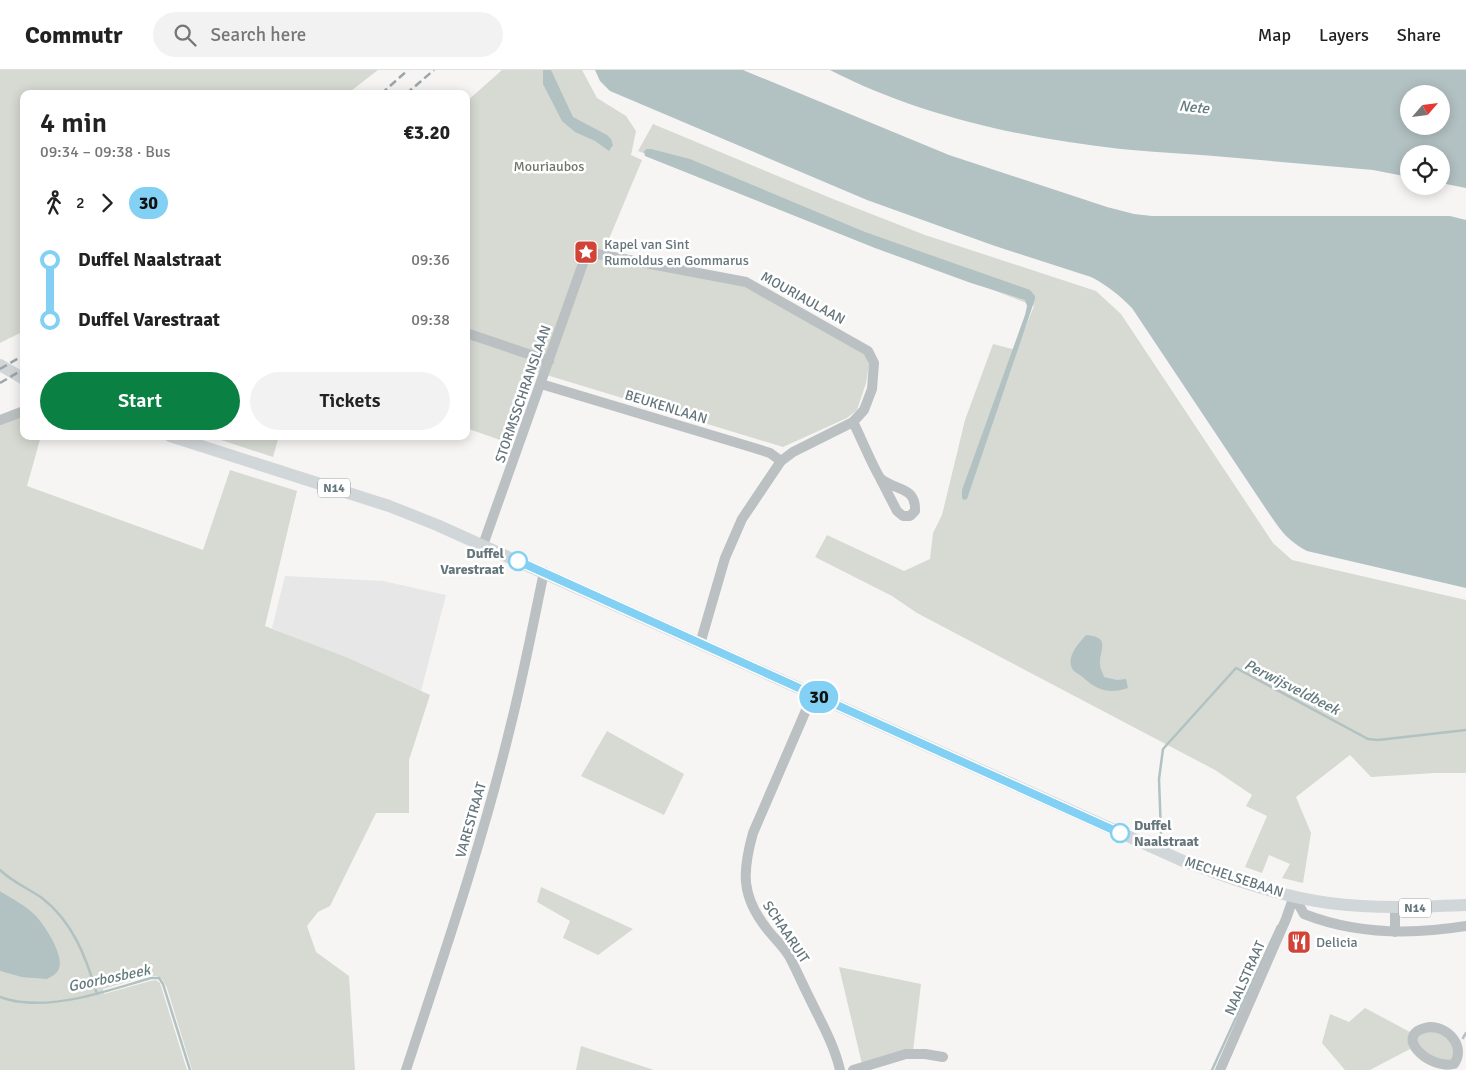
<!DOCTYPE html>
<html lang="en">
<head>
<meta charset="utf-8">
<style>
  :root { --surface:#fff; --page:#f2f2f2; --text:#222; --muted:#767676; --line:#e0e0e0; --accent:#0b8043 }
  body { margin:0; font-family:Signika,sans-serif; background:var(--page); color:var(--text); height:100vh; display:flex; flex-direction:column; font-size:19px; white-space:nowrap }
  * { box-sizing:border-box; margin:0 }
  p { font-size:16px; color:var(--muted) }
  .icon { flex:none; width:28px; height:28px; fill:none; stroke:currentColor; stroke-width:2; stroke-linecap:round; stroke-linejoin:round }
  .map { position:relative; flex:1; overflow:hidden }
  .panel { position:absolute; left:20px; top:20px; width:450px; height:350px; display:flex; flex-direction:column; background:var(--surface); border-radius:10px; box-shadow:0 2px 12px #0003 }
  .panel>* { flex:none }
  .badge { padding:0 10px; border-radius:16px; font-size:18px; line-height:32px }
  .needle { width:32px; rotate:62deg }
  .controls { position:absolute; left:1400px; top:15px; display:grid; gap:10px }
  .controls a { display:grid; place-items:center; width:50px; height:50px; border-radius:50%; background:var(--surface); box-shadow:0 2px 12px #0003; font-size:25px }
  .map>.badge { position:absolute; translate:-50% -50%; box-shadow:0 0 0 2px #fff }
  .legs { display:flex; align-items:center; gap:8px; height:55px; padding:0 20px; font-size:16px }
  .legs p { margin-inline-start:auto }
  .head { display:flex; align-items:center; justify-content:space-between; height:85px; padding:0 20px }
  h1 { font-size:28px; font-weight:600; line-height:38px }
  .cta { display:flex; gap:10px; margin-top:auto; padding:10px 20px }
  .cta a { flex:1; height:58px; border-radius:30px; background:var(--accent); color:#fff; font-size:20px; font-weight:600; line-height:58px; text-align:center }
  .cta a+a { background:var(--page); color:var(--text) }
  ul { padding:0 20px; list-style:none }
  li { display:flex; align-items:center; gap:18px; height:60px; font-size:19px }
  li i { display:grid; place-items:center; width:8px; height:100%; margin:0 6px; background:currentColor }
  li i::after { content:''; width:12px; height:12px; margin:-6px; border:4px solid; border-radius:50%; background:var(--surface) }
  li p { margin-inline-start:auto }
  li:first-child i { background:linear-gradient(#0000 50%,currentColor 0) }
  li:last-child i { background:linear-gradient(currentColor 50%,#0000 0) }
  header { display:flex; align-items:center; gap:30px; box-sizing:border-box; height:70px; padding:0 25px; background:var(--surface); border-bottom:1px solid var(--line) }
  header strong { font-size:24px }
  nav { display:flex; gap:28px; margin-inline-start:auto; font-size:18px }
  .search { width:350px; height:45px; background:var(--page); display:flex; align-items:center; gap:12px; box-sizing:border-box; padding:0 18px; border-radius:28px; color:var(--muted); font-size:19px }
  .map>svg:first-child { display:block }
  .built { fill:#e6e7e6 }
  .green { fill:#d6dad2 }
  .water { fill:#b2c1c2; fill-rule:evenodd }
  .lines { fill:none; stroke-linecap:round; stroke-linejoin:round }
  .stream { stroke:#b2c1c2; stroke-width:2.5 }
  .minor { stroke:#bbc0c2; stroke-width:10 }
  .major { stroke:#d1d6d8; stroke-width:12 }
  .rail { stroke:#9da5a8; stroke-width:2.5; stroke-dasharray:8 4; stroke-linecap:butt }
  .line-1-casing { stroke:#fff; stroke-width:11 }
  .line-1 { stroke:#83d0f5; stroke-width:8 }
  .stop-1-dot { fill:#fff; stroke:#83d0f5; stroke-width:2.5 }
  .labels { text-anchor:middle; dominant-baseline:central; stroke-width:5; stroke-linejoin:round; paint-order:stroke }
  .shield { fill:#fff; stroke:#929ea3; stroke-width:1 }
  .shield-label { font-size:12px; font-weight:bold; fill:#64757b }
  .park-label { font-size:14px; fill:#6d7966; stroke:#fff }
  .poi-label { font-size:14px; fill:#64757b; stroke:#fff; text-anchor:start }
  .street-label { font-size:14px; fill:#64757b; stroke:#fff }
  .stop-label { font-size:14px; font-weight:bold; fill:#64757b; stroke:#fff; text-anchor:end }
  .water-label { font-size:15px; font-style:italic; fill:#637b7d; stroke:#fff }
</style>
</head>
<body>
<header>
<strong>Commutr</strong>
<div class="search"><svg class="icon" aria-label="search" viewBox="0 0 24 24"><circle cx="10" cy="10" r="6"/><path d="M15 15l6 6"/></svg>Search here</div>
<nav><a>Map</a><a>Layers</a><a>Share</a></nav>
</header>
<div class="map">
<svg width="1466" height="1000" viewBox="0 0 1466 1000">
  <rect width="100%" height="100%" fill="#f6f5f3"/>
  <path class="built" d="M285,506l98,5 63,14 -25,96 -149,-63z"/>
  <g class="green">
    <path d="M0,0h378l-31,24h-323v237l-24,12z"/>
    <path d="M502,0h80l15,28 29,18 10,15 -5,24 11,5 -41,98 139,26 125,69 4,12 -3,18 -9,27 -10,8 -64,29 -256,-78 -24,72 -37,-13v-326z"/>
    <path d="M653,54l180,75 92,36 171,56 25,23 152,229 19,17 174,40v173h-31l-64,4 -21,-22 -54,42 15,36 -8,50 -21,-5 8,-14 -21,-9 -7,18 -17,-6 22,-51 -21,-10 6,-11 -37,-25 -298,-157 -25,-17 -77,-39 12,-22 77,36 26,-12 3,-26 9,-18 23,-95 28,-76 23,6 18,-44 -396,-155z"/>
    <path d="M24,344v22h17l-14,50 176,64 27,-80 67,21 -32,135 83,32 82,37 -21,65v53h-33l-46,93 -12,6 -11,14 9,26 33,24 6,94h-163l-25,-82 -5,-9 -5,-3h-10l-44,13 1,5 46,-13 6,-1 4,3 27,87h-187v-99l21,6 14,-61 -21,-17 -14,-8v-467z"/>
    <path d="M222,366h57l-6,21 -52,-17z"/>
    <path d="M607,661l77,43 -20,41 -83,-39z"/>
    <path d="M541,817l92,42 -35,26 -35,-17 7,-17 -33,-19z"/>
    <path d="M839,897l82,17 -8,67 -51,13z"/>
    <path d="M1365,938l45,24 -2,10 2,7 -40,21h-25l-23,-27 8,-29 19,8z"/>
    <path d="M1425,961l14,1 17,14 -2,14 -12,4 -25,-18v-8z"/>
    <path d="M581,976l73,24h-78z"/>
  </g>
  <g class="water">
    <path d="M543,0h8l22,47 34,18 4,4 2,6 -4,6 -14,-10 -20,-9 -13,-11 -19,-37z"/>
    <path d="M595,0h148l206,85 158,52 27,7 18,2h298l16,4v368l-159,-37c-22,-12 -27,-22 -41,-42l-134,-201c-13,-13 -25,-23 -41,-31l-96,-31 -128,-46 -257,-109 -10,-10z"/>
    <path d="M830,0h636v118l-25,-5v-29h-32v23l-36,-7c-45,-4 -90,-8 -136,-12 -38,-4 -78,-5 -116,-9 -99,-11 -202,-33 -291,-79zM1409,24h32v32h-32z"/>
    <path d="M647,79h4l39,10 175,73 165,58 5,6v3l-68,200 -3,1 -2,-2v-8l63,-175 2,-9 -2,-6 -54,-17 -96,-35 -230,-92 -1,-5z"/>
    <path d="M1086,565c26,2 13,15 14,30 0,4 3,8 4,12l13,3 9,-1 2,9c-17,6 -30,3 -43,-9 -3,-3 -7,-5 -10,-7 -12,-12 3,-28 11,-37z"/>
    <path d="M0,821c12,7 26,15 36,25 9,10 32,44 21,56 -2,3 -7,5 -10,7l-26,-2 -21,-6z"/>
  </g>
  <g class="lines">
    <g class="stream">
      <path d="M1161,764l-2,-55 4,-30 73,-81 132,71 10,1 88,-10"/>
      <path d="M0,800c12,12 28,18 42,28 31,24 44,59 55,96"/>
      <path d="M0,927c7,2 15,5 23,5 40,5 90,-13 128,-24h8l4,6 27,86"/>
      <path d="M1463,968l3,-5"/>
      <path d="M1212,1000l66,-144"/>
    </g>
    <g class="minor">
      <path d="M466,263l83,28"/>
      <path d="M541,314l210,63 19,6 11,8"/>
      <path d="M0,350l24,-9"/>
      <path d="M483,475l104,-293 159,30 122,69 6,12 -2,26 -8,21 -11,12c5,9 23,52 28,57 15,12 35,7 34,32l-5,5h-7l-6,-5 -17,-33"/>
      <path d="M700,574l25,-86 17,-39 39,-58 12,-9 60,-30"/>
      <path d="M813,624l-60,139c-11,39 -12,63 14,96 7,9 16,17 22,27 7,13 13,27 20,41 11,23 25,47 31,73"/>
      <path d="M1294,826l10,18c51,20 108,21 162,12"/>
      <path d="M1395,862v-24"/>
      <path d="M1430,957c19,0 36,20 24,37 -26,6 -64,-31 -24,-37z"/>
      <path d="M406,1000c37,-113 76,-226 104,-342 13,-51 23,-104 34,-156"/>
      <path d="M853,1000l53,-16h19l18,3"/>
      <path d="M1220,1000l66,-151 8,-23"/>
    </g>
    <g class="major">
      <path d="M0,295l24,14"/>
      <path d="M170,366l219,70 48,19 746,336c48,18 96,35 146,42 46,6 91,4 137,2"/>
    </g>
    <g class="rail">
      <path d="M381,24l27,-24"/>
      <path d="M406,24l28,-24"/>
      <path d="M0,299l24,-14"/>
      <path d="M0,313l24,-14"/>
    </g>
  </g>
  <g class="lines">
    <g class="line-1-casing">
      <path id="line-1" d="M518,491l602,272"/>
    </g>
    <use href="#line-1" class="line-1"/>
  </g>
  <defs>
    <g id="sight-square" transform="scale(1.25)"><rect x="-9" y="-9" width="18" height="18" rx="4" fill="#d14237" stroke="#fff"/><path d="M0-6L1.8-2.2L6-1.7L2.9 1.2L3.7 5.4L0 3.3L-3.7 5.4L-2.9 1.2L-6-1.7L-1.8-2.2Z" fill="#fff"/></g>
    <g id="restaurant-square" transform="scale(1.25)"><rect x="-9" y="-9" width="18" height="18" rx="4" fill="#d14237" stroke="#fff"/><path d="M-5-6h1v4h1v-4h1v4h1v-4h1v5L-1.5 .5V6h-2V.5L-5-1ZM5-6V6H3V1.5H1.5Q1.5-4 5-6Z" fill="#fff"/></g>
  </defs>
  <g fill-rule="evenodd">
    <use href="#sight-square" x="586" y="182"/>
    <use href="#restaurant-square" x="1299" y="872"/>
  </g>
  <g class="stop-1-dot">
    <circle cx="518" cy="491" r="9"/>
    <circle cx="1120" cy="763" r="9"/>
  </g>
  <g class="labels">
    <g class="shield">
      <rect x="318" y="408.5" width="32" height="19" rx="4"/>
      <rect x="1399" y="828.5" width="32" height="19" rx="4"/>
    </g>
    <g class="shield-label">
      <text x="334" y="418">N14</text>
      <text x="1415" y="838">N14</text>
    </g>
    <g class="park-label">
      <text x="549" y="96">Mouriaubos</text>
    </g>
    <g class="poi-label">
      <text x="604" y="174">Kapel van Sint<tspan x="604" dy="16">Rumoldus en Gommarus</tspan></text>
      <text x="1316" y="872">Delicia</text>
    </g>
    <g class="street-label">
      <text transform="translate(803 228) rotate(29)">MOURIAULAAN</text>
      <text transform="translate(523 324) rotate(-71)">STORMSSCHRANSLAAN</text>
      <text transform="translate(666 337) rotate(17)">BEUKENLAAN</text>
      <text transform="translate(471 750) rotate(-74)">VARESTRAAT</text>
      <text transform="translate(1234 807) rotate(18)">MECHELSEBAAN</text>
      <text transform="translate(786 862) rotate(56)">SCHAARUIT</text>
      <text transform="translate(1245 908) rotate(-66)">NAALSTRAAT</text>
    </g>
    <g class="stop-label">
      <text x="504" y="483">Duffel<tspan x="504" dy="16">Varestraat</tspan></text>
      <text x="1134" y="755" text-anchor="start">Duffel<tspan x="1134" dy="16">Naalstraat</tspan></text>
    </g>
    <g class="water-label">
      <text transform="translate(1194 37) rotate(6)">Nete</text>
      <text transform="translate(1292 617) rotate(27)">Perwijsveldbeek</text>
      <text transform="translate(109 908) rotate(-12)">Goorbosbeek</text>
    </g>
  </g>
</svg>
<div class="controls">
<a><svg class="needle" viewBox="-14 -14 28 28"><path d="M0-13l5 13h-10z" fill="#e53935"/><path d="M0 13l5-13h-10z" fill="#767676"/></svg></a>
<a><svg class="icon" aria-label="locate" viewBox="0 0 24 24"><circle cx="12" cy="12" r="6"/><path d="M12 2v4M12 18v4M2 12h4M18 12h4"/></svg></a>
</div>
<b class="badge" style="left:819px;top:627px;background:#83d0f5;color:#111">30</b>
<section class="panel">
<div class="head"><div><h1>4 min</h1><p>09:34 – 09:38 · Bus</p></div><b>€3.20</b></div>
<div class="legs"><svg class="icon" aria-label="walk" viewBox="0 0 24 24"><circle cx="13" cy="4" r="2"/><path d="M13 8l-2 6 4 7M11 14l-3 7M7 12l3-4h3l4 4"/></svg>2<svg class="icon" aria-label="forward" viewBox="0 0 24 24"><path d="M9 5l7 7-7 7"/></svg><b class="badge" style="background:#83d0f5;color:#111">30</b></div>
<ul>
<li><i style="color:#83d0f5"></i><b>Duffel Naalstraat</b><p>09:36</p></li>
<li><i style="color:#83d0f5"></i><b>Duffel Varestraat</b><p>09:38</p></li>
</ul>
<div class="cta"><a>Start</a><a>Tickets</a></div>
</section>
</div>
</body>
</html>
